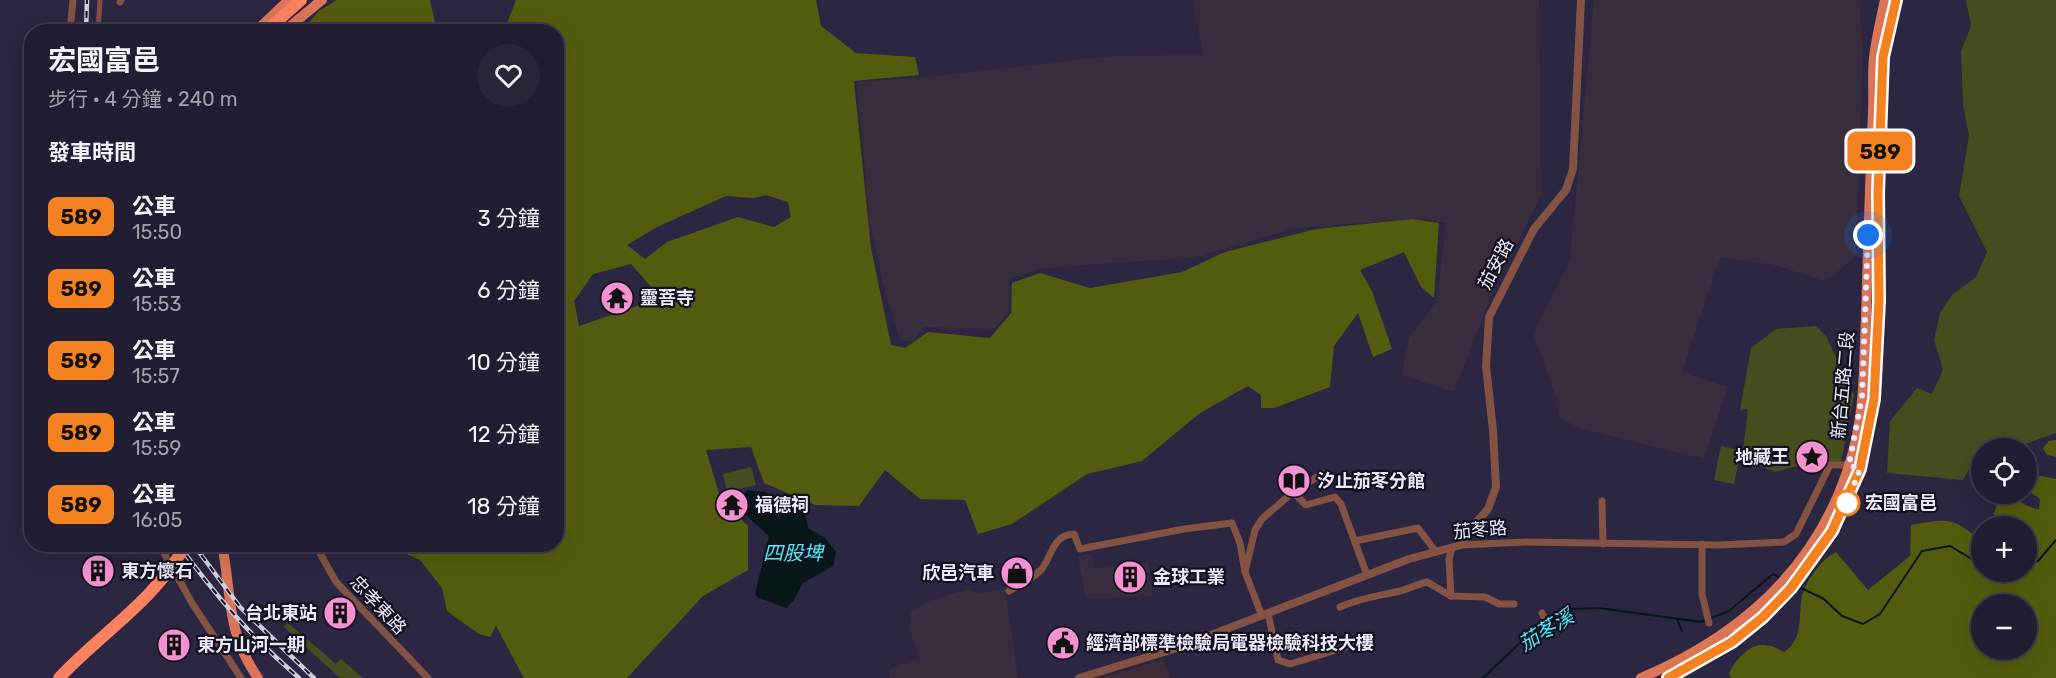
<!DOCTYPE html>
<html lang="zh-TW">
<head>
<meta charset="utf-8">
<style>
  :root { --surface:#201c31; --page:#282539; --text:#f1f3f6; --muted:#a2a1ab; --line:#3d3a4d }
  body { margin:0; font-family:Rubik,"Noto Sans TC",sans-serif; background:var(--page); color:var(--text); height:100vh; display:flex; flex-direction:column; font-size:22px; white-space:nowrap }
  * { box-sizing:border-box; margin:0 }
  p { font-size:20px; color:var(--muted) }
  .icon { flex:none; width:33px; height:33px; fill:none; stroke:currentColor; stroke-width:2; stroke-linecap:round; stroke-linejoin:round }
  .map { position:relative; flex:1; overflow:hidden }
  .side { position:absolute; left:24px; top:24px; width:540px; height:528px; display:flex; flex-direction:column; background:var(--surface); border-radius:24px; box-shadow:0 6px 24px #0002,0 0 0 2px var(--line) }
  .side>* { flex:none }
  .badge { padding:0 12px; border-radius:9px; font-size:21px; line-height:39px }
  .tools { position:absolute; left:1971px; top:438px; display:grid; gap:12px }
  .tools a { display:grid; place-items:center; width:66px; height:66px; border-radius:50%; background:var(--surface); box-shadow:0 6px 24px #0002,0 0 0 2px var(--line); font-size:30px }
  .you { position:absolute; width:30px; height:30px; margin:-15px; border:4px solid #fff; border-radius:50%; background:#1a73e8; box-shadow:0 0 0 9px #1a73e833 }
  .map>.badge { position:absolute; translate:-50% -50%; box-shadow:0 0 0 3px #fff }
  h2 { padding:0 24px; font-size:22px; line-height:54px }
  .round { display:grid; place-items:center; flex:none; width:63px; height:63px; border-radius:32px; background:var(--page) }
  .head { display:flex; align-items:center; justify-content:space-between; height:102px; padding:0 24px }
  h1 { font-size:28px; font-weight:700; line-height:45px }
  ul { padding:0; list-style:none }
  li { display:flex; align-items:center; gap:18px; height:72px; padding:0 24px }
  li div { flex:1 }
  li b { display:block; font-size:22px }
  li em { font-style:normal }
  li .badge { min-width:66px; font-weight:700; text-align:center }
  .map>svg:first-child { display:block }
  .industrial { fill:#382d3c }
  .education { fill:#3d2c36 }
  .green { fill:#454c1e }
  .forest { fill:#535c0e; fill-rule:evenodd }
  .water { fill:#081618 }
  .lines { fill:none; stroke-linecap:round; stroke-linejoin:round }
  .stream { stroke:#081618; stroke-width:2 }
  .pedestrian { stroke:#835243; stroke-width:5 }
  .minor { stroke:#835243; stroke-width:7 }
  .tertiary { stroke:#835243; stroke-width:8 }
  .primary { stroke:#da7557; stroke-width:10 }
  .motorway { stroke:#fc825f; stroke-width:12 }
  .rail-casing { stroke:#cfcde0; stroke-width:4.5 }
  .rail { stroke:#13111d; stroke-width:2; stroke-dasharray:7; stroke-linecap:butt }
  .motorway-bridge { stroke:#fc825f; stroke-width:12 }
  .line-casing { stroke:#fff; stroke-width:14 }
  .line { stroke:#f58220; stroke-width:9 }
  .walk { stroke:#ebe9fb; stroke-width:6; stroke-dasharray:0 10.8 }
  .stop-dot { fill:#fff; stroke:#f58220; stroke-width:3 }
  .labels { text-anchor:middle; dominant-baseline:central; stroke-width:4.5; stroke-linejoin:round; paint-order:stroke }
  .street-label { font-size:18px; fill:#ebe9fb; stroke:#13111d }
  .poi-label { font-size:18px; font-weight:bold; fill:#ebe9fb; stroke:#13111d; text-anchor:start }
  .stop-label { font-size:18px; font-weight:bold; fill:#ebe9fb; stroke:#13111d; text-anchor:start }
  .water-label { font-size:20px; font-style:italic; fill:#51e9fa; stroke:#13111d }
</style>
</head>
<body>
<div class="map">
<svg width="2056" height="678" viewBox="0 0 2056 678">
  <rect width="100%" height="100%" fill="#2b2641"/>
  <g class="industrial">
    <path d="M1193,0h346l2,196 -50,100 -37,96 -53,-17 9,-40 27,-33 9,-79 -26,-5 -129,11 -94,28 -154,11 -34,11v32l-15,18 -70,-2 -11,14h-13l-17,-58 -13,-59 -13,-142 69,-5 188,-21 89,-1z"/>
    <path d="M1594,0h265l4,49 -7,207 -30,25 -53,-16 -53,-8 -38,115 46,15 -24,72 -122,-30 -23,-11 -3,-21 -23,-64 37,-73z"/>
    <path d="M1091,554l3,15 54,-7 5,34 -67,3 -8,-43z"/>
    <path d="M968,589l12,4 25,-4 13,89h-128l-1,-9 30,-11 -10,-31 2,-15 15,-10z"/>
  </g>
  <path class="education" d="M1164,659l6,19h-70z"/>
  <g class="green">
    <path d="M1966,0h90v433l-40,14h-34l-19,33 -76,-7 3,-52 27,-33 15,6 11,-24 -9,-30 6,-27 12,-18 24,-18 11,-25 -28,-56 10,-61 -6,-30 -1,-26 -1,-28 10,-25z"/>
    <path d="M1816,326l10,10 28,59 -13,67 -47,5 -19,5 -33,-14 6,-49 -8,1 11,-62 25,-19z"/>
    <path d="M1721,446l20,4 -7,34 -20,-4z"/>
    <path d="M751,467l5,18 -29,7 -4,-18z"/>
    <path d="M288,623l48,41 5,-5 22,19h-23l-56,-51z"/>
  </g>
  <g class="forest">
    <path d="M337,0h93l7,31h-136l18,-20z"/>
    <path d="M516,0h300l5,26 35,27 59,4 4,18 -65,6 17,167 20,97 14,3 23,-16 62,6 21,-25 1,-30 28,-10 50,15 92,-16 43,-20 91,-23 97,-10 26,4 -5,75 -13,-11 -17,-35 -44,18 12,21 20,58 -19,8 -15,-44 -24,33 -4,41 -56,21h-13v-13l-13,-9 -48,27 -58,48 -55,13 -75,50 -34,10 -13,-34 -45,-1 -35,-29 -26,36 -44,-1 -51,-22 -13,-36 -45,3 14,47 28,29v44l-45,26 -76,82h-103l-28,-52 -6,11 -11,-3 -32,-23 -5,-23 -22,-28 -34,-15 170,-1v-512l-63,-1 13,-5zM766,195l22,7 3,15 -17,10 -36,-10 -71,25 -22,17 -18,-14 30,-18 69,-31 27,2zM631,264l30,34 -82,28 -5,-25 19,-27z"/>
    <path d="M2056,440v17l-9,-2 -4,-7 6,-7z"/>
    <path d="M2041,476l15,3v199h-325l-2,-4c5,-13 21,-31 36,-29 6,0 13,4 19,7 20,-13 14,-36 18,-56 4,-16 20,-37 34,-44l32,38 42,-34 1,-31c38,-6 40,-9 70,16l1,31h44v-46l-25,-2 -7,-10 6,-20c15,0 25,15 39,15l1,-10 -11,-8 -2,-7 3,-4zM1982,604h44v46h-44z"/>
  </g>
  <path class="water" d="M748,490l17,2 16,11 19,5 5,4 3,16 17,10 11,14 -3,14 -30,17 -10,18 -7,7 -29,-11 -2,-3 14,-58 -31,-28 1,-11z"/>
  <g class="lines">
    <g class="stream">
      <path d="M2026,564l12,-3 18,-21"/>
      <path d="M1797,586l27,13 18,17 21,8 17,-10 42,-63 28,-5 32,19"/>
      <path d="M1677,619l5,12"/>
      <path d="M1483,678l41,-39 48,-30 27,-1 102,14 28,-11 44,-37 8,4"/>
    </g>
    <path class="pedestrian" d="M98,32l2,-32"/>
    <g class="minor">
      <path d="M120,2l1,-2"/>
      <path d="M70,32l3,-32"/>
      <path d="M1293,492l13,13 29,-8 6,7 26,71"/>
      <path d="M1602,501l1,43"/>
      <path d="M1355,541l63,-13 18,24"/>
      <path d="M159,544l33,59 49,75"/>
      <path d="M315,544l21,38 92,96"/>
      <path d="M1702,544v50l7,29"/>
      <path d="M1461,545l65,-3 192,3 66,-3 12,-8 34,-69h19l11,4"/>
      <path d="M1452,548l-3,11 2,37 34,1 14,7h15"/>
      <path d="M1009,591c10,-6 24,-13 32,-21 12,-15 11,-35 33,-36l6,15 104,-20 48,-6 8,20 5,29"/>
      <path d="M1340,607c20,-9 39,-11 60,-16 9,-2 17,-7 27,-9l24,14"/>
      <path d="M1268,613l10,47 12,4 63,-19"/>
      <path d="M1542,613l9,17"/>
      <path d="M1262,616l-17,-44 10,-42 7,-11 31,-27 29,-18"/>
    </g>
    <path class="tertiary" d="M1079,678l98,-30 232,-89 52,-14 6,-12 21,-24 8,-22 -3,-57 -7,-64 3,-49 45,-88 32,-39 7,-21 8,-169"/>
    <g class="primary">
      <path d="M255,32l34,-32"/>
      <path d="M283,32l39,-32"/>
      <path d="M222,544c10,52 4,88 36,134"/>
      <path d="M1641,678c104,-44 182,-115 212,-226 12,-44 11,-91 13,-136 2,-68 4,-136 7,-204 1,-18 -1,-36 1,-54 2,-19 7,-39 11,-58"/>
      <path d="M1668,678l64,-36 31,-25 28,-29 41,-57 28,-62 14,-70 5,-98 -1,-110 5,-134 13,-57"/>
    </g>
    <path class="motorway" d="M265,32l36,-32"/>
    <g class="rail-casing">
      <g id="rail">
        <path d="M86,32l1,-32"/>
        <path d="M178,544c38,52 72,92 121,134"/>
        <path d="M193,544l47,63 74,71"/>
      </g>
    </g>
    <use href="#rail" class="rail"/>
    <path class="motorway-bridge" d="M59,678c43,-46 96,-77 127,-134"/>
  </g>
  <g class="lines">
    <g class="line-casing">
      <path id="line" d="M1668,678l64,-36 31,-25 28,-29 41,-57 28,-62 14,-70 5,-98 -1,-109 5,-135 13,-57"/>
    </g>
    <use href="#line" class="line"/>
    <path class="walk" d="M1847,503l13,-34 -11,-4 13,-68 6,-162"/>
  </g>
  <defs>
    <g id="temple-disc" transform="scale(1.725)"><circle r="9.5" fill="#f590d1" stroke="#13111d"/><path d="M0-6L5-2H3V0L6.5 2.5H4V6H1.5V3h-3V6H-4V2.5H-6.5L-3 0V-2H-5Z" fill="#111"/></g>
    <g id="sight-disc" transform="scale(1.725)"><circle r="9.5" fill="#f590d1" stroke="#13111d"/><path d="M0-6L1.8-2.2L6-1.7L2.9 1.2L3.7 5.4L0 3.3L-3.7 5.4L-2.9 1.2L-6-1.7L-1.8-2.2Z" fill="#111"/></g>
    <g id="library-disc" transform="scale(1.725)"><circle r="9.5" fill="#f590d1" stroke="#13111d"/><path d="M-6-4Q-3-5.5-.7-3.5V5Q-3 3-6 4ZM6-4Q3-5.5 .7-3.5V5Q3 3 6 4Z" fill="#111"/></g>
    <g id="building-disc" transform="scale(1.725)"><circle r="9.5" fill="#f590d1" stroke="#13111d"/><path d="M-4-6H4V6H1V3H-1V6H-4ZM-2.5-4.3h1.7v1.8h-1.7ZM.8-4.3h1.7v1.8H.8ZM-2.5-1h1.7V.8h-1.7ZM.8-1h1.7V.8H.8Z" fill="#111"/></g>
    <g id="shop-disc" transform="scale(1.725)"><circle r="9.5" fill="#f590d1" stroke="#13111d"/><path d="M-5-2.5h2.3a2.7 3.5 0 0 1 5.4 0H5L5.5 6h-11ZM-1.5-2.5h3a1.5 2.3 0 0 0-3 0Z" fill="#111"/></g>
    <g id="civic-disc" transform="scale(1.725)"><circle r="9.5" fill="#f590d1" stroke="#13111d"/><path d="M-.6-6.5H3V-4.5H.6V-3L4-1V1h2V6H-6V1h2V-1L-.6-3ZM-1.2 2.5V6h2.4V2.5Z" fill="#111"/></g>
  </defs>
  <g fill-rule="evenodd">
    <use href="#temple-disc" x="617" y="298"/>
    <use href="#sight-disc" x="1812" y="457"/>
    <use href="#library-disc" x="1294" y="481"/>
    <use href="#temple-disc" x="732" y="505"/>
    <use href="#building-disc" x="98" y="571"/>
    <use href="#shop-disc" x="1017" y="573"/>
    <use href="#building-disc" x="1130" y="577"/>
    <use href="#building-disc" x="340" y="613"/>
    <use href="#civic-disc" x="1063" y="643"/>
    <use href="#building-disc" x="174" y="645"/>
  </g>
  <circle class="stop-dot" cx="1847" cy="503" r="12"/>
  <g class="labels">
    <g class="street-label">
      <text transform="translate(1496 264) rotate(-62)">茄安路</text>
      <text transform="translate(1843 385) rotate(-85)">新台五路二段</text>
      <text transform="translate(1480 530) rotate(-5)">茄苳路</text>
      <text transform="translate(378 605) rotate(47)">忠孝東路</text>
    </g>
    <g class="poi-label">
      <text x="640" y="298">靈菩寺</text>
      <text x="1789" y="457" text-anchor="end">地藏王</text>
      <text x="1317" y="481">汐止茄苳分館</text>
      <text x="755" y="505">福德祠</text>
      <text x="121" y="571">東方懷石</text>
      <text x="994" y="573" text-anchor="end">欣邑汽車</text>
      <text x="1153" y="577">金球工業</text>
      <text x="317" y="613" text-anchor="end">台北東站</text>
      <text x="1086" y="643">經濟部標準檢驗局電器檢驗科技大樓</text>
      <text x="197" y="645">東方山河一期</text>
    </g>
    <g class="stop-label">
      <text x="1865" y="503">宏國富邑</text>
    </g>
    <g class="water-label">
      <text x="793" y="553">四股埤</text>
      <text transform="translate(1546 630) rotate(-32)">茄苳溪</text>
    </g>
  </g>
</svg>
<div class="tools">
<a><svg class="icon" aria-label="locate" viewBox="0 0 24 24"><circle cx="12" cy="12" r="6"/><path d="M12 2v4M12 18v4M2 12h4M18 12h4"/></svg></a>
<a>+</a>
<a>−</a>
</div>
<div class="you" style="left:1868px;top:235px"></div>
<b class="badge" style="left:1880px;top:151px;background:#f58220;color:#111">589</b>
<section class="side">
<div class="head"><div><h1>宏國富邑</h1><p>步行 · 4 分鐘 · 240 m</p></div><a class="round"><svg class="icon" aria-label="heart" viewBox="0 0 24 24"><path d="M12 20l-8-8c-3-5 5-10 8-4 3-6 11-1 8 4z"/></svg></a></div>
<h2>發車時間</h2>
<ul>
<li><span class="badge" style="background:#f58220;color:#111">589</span><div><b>公車</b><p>15:50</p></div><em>3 分鐘</em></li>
<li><span class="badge" style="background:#f58220;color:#111">589</span><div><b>公車</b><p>15:53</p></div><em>6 分鐘</em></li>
<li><span class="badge" style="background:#f58220;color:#111">589</span><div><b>公車</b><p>15:57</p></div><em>10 分鐘</em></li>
<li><span class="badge" style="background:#f58220;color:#111">589</span><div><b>公車</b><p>15:59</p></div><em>12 分鐘</em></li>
<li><span class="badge" style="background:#f58220;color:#111">589</span><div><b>公車</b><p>16:05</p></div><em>18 分鐘</em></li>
</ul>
</section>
</div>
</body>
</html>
